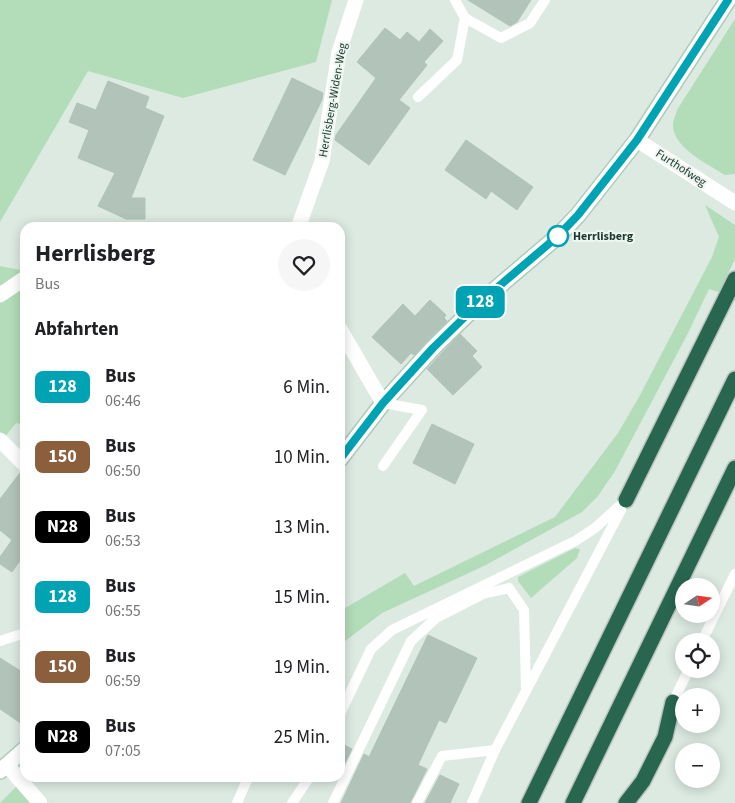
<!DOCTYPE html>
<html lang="de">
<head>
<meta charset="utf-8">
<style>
  :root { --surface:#fff; --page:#f6f6f6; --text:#202124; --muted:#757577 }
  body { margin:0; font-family:"Source Sans 3",sans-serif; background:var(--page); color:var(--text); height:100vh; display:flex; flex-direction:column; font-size:19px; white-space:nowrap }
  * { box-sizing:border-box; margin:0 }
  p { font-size:16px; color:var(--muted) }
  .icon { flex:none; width:28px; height:28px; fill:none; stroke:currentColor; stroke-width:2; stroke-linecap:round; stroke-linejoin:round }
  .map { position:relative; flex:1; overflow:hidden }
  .panel { position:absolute; left:20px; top:222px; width:325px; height:560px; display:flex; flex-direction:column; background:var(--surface); border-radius:15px; box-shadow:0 2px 12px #0003 }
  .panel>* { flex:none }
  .badge { padding:0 10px; border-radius:8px; font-size:18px; line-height:32px }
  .needle { width:32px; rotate:77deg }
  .buttons { position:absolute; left:675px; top:578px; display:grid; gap:10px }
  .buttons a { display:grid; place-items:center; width:45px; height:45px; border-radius:50%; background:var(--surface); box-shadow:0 2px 12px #0003; font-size:25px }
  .map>.badge { position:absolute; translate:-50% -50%; box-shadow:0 0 0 2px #fff }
  h2 { padding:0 15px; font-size:19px; line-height:45px }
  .round { display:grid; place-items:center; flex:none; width:52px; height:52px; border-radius:26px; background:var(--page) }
  .summary { display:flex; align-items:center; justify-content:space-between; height:85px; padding:0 15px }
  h1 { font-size:24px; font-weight:700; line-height:38px }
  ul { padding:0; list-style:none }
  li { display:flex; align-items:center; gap:15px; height:70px; padding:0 15px }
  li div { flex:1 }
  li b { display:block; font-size:19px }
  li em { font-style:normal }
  li .badge { min-width:55px; font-weight:700; text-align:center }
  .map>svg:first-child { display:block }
  .green { fill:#b3dcb8 }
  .building { fill:#b2c4ba; stroke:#afc3b8 }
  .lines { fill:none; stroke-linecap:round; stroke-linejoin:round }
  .secondary-casing { stroke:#afcabc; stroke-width:18 }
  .highway-casing { stroke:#bcc4c0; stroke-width:18 }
  .lane { stroke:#fff; stroke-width:10 }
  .street { stroke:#fff; stroke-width:15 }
  .secondary { stroke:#fff; stroke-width:15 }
  .highway { stroke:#286650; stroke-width:15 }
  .line-casing { stroke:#fff; stroke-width:11 }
  .line { stroke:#00a3b4; stroke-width:8 }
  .stop-dot { fill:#fff; stroke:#00a3b4; stroke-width:2.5 }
  .labels { text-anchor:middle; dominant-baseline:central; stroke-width:4; stroke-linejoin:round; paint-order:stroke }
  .street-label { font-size:12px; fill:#1e392e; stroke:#edf6f0 }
  .stop-label { font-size:12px; font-weight:bold; fill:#1e392e; stroke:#edf6f0; text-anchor:start }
</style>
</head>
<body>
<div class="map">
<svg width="735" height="803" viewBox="0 0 735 803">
  <rect width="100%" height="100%" fill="#dceae2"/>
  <g class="green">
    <path d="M0,0h332l-16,62 -133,36 -95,-27 -88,151z"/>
    <path d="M735,19v155l-10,1c-17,-11 -52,-27 -52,-50 0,-5 3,-10 4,-15z"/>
    <path d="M705,205l30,20v34l-16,33 -10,-3 -22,46 -72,136 -17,25 -16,16 -98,54 -102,47 -42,32v-34l65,-38 9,13 141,-69 63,-84 21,-36 73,-140 7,-20z"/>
    <path d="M0,266l25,5v154l-9,-2 -16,20z"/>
    <path d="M575,548l5,1 -3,9 -46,40 -13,-17v-4z"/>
    <path d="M21,782l28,21h-49z"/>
  </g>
  <g class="building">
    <path d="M468,0h63l-14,22 -7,4z"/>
    <path d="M385,28l15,12 7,-8 12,10 11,-13 13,12 -19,21 3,3 -28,35 11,8 -41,57 -34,-25 1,-5 40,-57 -19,-16z"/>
    <path d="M292,78l31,15 -1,7 -37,75 -32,-15z"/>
    <path d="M108,81l41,16 -4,11 19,8 -33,82h14v21h-19l-28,-13 17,-33 -37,-15 11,-28 -20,-8 8,-19 19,7z"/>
    <path d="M466,140l67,47 -16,23 -26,-19 -5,8 -41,-29z"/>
    <path d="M430,300l16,15 -2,3 3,3 -33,34 -3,-2 -10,11 -29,-27 31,-33 12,12z"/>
    <path d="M460,334l17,17 -5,5 10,11 -29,28 -26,-26z"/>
    <path d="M432,424l42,20 -19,40 -42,-21z"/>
    <path d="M20,473l5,1v79l-13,19 -12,-8v-7l12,-17 -12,-10v-31z"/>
    <path d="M428,635l49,23 -31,65 -7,-3 -21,45 9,4 -17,34h-69l23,-49 5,3z"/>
    <path d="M0,658l25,16v52l-25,-17z"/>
    <path d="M340,743l12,6 -12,24z"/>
    <path d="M440,775l19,9 -9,19h-25z"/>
  </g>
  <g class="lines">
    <g class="secondary-casing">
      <g id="secondary">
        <path d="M340,459l43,-56 50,-55 45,-44 80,-68 20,-21 59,-75 91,-140"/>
        <path d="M0,771l25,-22"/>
      </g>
    </g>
    <g class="highway-casing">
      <g id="highway">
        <path d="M626,500l109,-221"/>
        <path d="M529,803l206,-424"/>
        <path d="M573,803l162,-335"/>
        <path d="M626,803l17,-22 22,-44 8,-35"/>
      </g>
    </g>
    <g class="lane">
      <path d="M465,18l36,20 29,-15 15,-23"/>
      <path d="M418,97l39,-37 8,-42 -10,-18"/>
      <path d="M383,403l39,7 -39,56"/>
      <path d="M0,641l25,-8"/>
      <path d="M702,641l33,-67"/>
      <path d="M673,702l16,-33"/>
      <path d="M340,714l31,-65 21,-19 183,-89 20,-13 31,-28"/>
      <path d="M237,803l11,-25"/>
      <path d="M292,803l17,-25"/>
      <path d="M333,803l78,-162 25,-23 47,-24 26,-6 15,22 2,80"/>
      <path d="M417,803l25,-47 53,-6"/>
      <path d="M472,803l23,-53 126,-240"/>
    </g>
    <g class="street">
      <path d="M637,140l98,63"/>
      <path d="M298,228l24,-67 17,-109 17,-52"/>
      <path d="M0,295l25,-17"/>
      <path d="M340,329l43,74"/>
      <path d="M0,440l25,25"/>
      <path d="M7,765l33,38"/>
    </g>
    <use href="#secondary" class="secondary"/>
    <use href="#highway" class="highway"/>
  </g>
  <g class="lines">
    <g class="line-casing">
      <path id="line" d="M340,459l43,-56 50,-55 45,-44 80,-68 20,-21 59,-75 91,-140"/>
    </g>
    <use href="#line" class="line"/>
  </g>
  <circle class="stop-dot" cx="558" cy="236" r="10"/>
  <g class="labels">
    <g class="street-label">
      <text transform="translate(333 100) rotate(-80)">Herrlisberg-Widen-Weg</text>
      <text transform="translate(681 168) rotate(33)">Furthofweg</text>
    </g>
    <g class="stop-label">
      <text x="573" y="236">Herrlisberg</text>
    </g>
  </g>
</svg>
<div class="buttons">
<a><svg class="needle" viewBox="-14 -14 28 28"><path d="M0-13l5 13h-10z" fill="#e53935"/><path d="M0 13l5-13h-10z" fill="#757577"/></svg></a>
<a><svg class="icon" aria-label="locate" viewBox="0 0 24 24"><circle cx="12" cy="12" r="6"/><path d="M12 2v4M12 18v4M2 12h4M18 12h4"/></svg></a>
<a>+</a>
<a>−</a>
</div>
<b class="badge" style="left:480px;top:302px;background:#00a3b4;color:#fff">128</b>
<section class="panel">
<div class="summary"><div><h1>Herrlisberg</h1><p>Bus</p></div><a class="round"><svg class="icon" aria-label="heart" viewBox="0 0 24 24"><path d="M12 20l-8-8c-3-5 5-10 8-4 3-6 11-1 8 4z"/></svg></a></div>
<h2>Abfahrten</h2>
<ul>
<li><span class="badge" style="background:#00a3b4;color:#fff">128</span><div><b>Bus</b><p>06:46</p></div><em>6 Min.</em></li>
<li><span class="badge" style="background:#8b5e3c;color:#fff">150</span><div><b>Bus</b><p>06:50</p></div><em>10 Min.</em></li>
<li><span class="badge" style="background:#000;color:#fff">N28</span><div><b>Bus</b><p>06:53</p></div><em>13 Min.</em></li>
<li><span class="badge" style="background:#00a3b4;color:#fff">128</span><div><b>Bus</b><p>06:55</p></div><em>15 Min.</em></li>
<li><span class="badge" style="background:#8b5e3c;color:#fff">150</span><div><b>Bus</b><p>06:59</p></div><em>19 Min.</em></li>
<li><span class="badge" style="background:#000;color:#fff">N28</span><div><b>Bus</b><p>07:05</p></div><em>25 Min.</em></li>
</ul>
</section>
</div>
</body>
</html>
